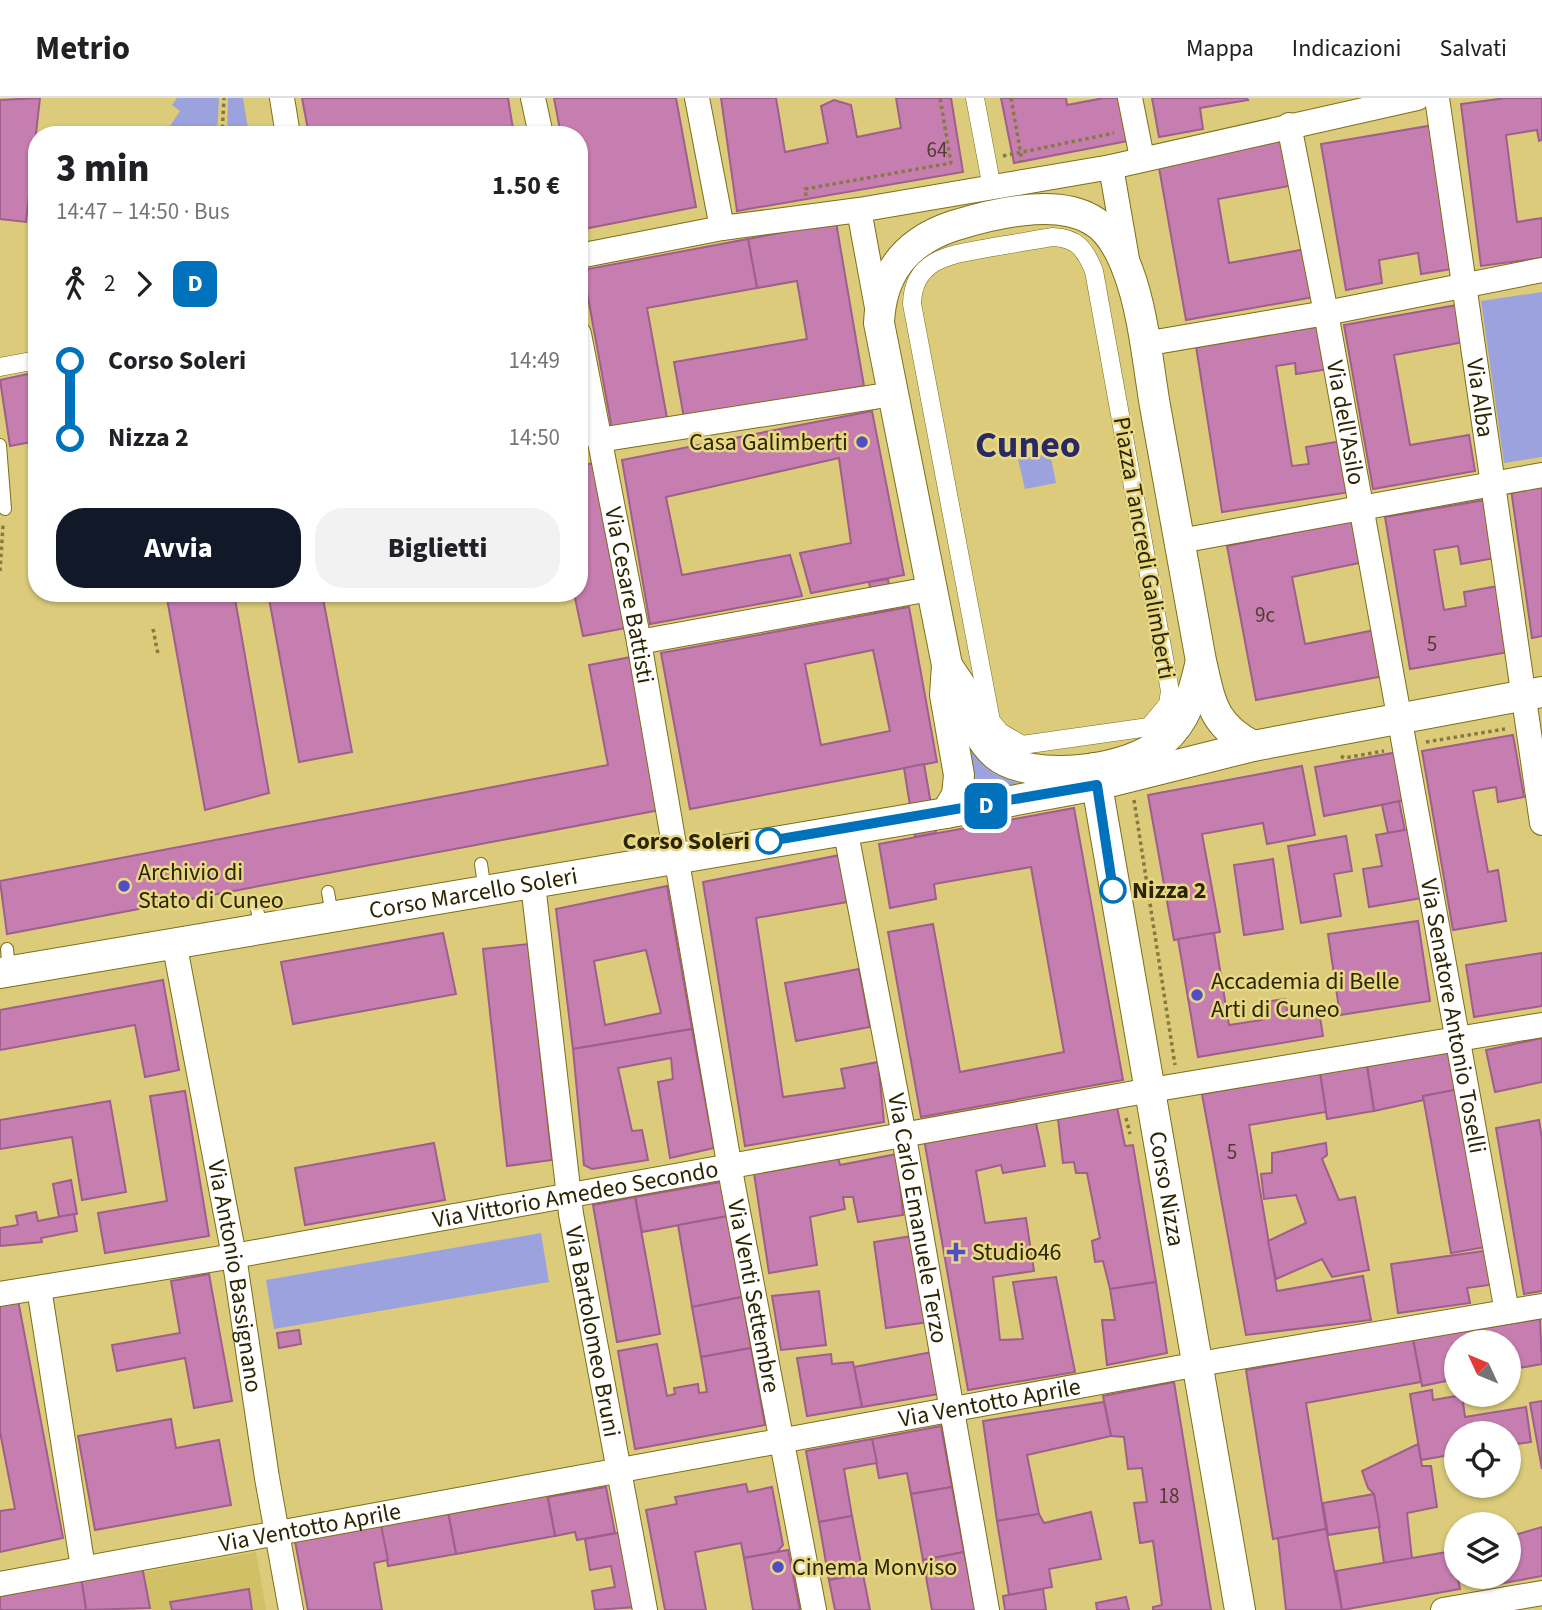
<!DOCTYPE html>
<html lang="it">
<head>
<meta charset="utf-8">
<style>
  :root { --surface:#fff; --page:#f2f2f2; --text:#202124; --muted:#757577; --line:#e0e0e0; --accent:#111827 }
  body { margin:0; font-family:"Source Sans 3",sans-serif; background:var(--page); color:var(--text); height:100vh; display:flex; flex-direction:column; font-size:26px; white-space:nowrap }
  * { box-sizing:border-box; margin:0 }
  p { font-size:23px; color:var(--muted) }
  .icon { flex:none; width:38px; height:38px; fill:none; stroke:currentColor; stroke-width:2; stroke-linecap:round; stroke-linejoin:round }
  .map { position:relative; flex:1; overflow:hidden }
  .details { position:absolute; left:28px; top:28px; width:560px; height:476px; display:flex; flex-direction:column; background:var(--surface); border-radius:28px; box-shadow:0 2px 5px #0004 }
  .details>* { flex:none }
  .badge { padding:0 14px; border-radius:10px; font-size:24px; line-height:46px }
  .needle { width:46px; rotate:314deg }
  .tools { position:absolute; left:1444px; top:1232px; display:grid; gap:14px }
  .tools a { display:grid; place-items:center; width:77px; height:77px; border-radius:50%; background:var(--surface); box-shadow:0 2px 5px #0004; font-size:35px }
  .map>.badge { position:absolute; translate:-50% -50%; box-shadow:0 0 0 4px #fff }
  .legs { display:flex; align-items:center; gap:10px; height:77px; padding:0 28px; font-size:23px }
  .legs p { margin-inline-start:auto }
  .headline { display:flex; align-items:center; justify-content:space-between; height:119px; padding:0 28px }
  h1 { font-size:38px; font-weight:800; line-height:52px }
  .action { display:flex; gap:14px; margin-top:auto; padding:14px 28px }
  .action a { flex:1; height:80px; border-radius:28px; background:var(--accent); color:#fff; font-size:28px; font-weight:800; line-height:80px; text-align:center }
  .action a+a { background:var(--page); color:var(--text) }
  ul { padding:0 28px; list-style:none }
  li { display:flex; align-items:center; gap:24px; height:77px; font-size:26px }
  li i { display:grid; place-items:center; width:10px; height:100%; margin:0 9px; background:currentColor }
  li i::after { content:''; width:18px; height:18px; margin:-9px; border:5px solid; border-radius:50%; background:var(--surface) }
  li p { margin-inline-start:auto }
  li:first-child i { background:linear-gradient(#0000 50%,currentColor 0) }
  li:last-child i { background:linear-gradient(currentColor 50%,#0000 0) }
  header { display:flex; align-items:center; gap:42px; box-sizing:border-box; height:98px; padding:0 35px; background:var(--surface); border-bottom:2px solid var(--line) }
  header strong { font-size:33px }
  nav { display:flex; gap:38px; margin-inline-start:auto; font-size:24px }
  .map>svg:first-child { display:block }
  .built { fill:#d1c065 }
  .green { fill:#9ba2de }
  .building { fill:#c67eb0; stroke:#9f5e8c; stroke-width:2; fill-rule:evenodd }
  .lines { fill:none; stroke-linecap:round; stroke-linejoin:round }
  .service-casing { stroke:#7e6e16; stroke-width:14 }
  .pedestrian-casing { stroke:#7e6e16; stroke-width:19 }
  .minor-casing { stroke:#7e6e16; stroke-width:26 }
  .tertiary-casing { stroke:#7e6e16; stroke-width:32 }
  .path { stroke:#857a40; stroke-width:3.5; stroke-dasharray:3.5 3.5; stroke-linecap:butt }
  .service { stroke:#fff; stroke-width:12 }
  .pedestrian { stroke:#fff; stroke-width:18 }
  .minor { stroke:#fff; stroke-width:24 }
  .tertiary { stroke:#fff; stroke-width:30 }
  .line-1-casing { stroke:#fff; stroke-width:16 }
  .line-1 { stroke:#0072bc; stroke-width:10 }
  .poi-dot { fill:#514ec4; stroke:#e8d886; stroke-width:2.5 }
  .stop-1-dot { fill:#fff; stroke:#0072bc; stroke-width:3.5 }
  .labels { text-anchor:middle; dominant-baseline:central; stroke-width:5; stroke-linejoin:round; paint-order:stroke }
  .number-label { font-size:21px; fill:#523b2e }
  .street-label { font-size:24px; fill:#2b2502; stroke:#e8d886 }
  .poi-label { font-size:24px; fill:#2b2502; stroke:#e8d886; text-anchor:start }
  .stop-label { font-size:24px; font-weight:bold; fill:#2b2502; stroke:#e8d886; text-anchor:end }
  .town-label { font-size:38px; font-weight:bold; fill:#292a64; stroke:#e8d886 }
</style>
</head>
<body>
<header>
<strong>Metrio</strong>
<nav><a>Mappa</a><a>Indicazioni</a><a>Salvati</a></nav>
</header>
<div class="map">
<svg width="1542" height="1512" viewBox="0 0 1542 1512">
  <rect width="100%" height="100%" fill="#dbcb7a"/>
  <path class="built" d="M256,1454l10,58h-116l-6,-38z"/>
  <g class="green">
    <path d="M177,0h42l-2,37h-53l16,-24 -8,-6z"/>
    <path d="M228,0h15l6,37h-22z"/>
    <path d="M1542,194v165l-38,6 -23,-162z"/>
    <path d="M1050,355l6,30 -31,6 -7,-30z"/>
    <path d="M959,606c14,50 13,67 67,81l-56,10z"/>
    <path d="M541,1135l8,49 -275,47 -8,-49z"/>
  </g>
  <g class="building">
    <path d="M40,0l-14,124 -26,-3v-119z"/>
    <path d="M302,0h206l6,37h-205z"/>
    <path d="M554,0h122l20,109 -117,23v-95h-18z"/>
    <path d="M721,0h55l9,54 43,-9 -7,-37 13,-6 17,5 6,32 44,-9 -5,-30h55l12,74 -226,39z"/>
    <path d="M1001,0h65l1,7 37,-7h21l8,42 -119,23z"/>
    <path d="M1152,0h95l1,2 -48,8 3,21 -44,8z"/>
    <path d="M1506,0h36v42l-3,1 -2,-11 -31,5 11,87 25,-4v40l-61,8 -20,-162z"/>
    <path d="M1434,27l24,143 -37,6 -3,-21 -39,7 3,23 -36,7 -25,-146z"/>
    <path d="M1285,40l9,47 -76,14 11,64 77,-14 8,48 -128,23 -28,-158z"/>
    <path d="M836,124l28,164 -180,32 -10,-56 133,-23 -10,-58 -40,7 -9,-49z"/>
    <path d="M748,141l9,49 -110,20 20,110 -55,11 -29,-159z"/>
    <path d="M1457,207l7,37 -70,13 16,90 59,-10 6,36 -102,18 -29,-164z"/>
    <path d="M1322,228l7,43 -33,5 -1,-11 -19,3 16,100 17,-2 -3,-17 36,-6 8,51 -128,20 -26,-166z"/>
    <path d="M37,274v69l-27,5 -10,-66z"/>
    <path d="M872,313l32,164 -93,18 -11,-40 51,-10 -12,-85 -173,39 16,78 108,-20 12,41 -152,28 -28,-164z"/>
    <path d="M594,365l32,165 -43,8 -9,-43h5v-127z"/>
    <path d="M1542,385v153l-10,2 -21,-149z"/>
    <path d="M1485,402l10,58 -34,6 -3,-18 -24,4 10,60 22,-4 -2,-14 34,-6 11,66 -99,17 -25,-152z"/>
    <path d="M1356,422l8,42 -72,15 13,67 70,-14 9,46 -128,24 -29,-154z"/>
    <path d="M888,481l5,31 -18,3 -6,-31z"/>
    <path d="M166,495h68l35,200 -64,17z"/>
    <path d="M268,495h54l30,159 -53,10z"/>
    <path d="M909,509l28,155 -247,47 -29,-156zM873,552l17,81 -69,14 -16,-81z"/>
    <path d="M631,559l29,153 -653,124 -7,-53 608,-116 -19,-100z"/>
    <path d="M1513,637l11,62 -26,5 -2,-15 -23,4 15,81 10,-2 8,51 -53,9 -31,-179z"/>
    <path d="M1398,654l9,48 -83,16 -9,-49z"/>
    <path d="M924,666l12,69 -21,4 -11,-69z"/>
    <path d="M1302,668l13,69 -48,9 -4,-21 -61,11 18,98 -46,8 -26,-145z"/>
    <path d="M1399,703l6,30 -17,2 -6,-28z"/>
    <path d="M1074,710l49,272 -202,37 -33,-185 45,-8 27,148 104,-20 -33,-185 -97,17 2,15 -46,9 -11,-64z"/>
    <path d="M1416,730l12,69 -59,10 -6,-38 19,-3 -6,-31z"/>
    <path d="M1346,738l6,35 -18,3 7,42 -40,7 -13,-77z"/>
    <path d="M850,755l9,47 -103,18 27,179 62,-9 -4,-19 37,-7 6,60 -139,24 -42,-264z"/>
    <path d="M1273,761l10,70 -39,6 -10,-70z"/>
    <path d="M667,788l25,143 -119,20 -17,-140zM646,852l15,63 -56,12 -11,-64z"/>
    <path d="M1418,823l12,80 -90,14 -12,-81z"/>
    <path d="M443,835l13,61 -163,30 -12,-62z"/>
    <path d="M1214,835l15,92 33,-5 -3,-17 26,-4 3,17 31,-5 4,25 -125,21 -20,-118z"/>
    <path d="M528,846l24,216 -45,6 -24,-217z"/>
    <path d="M1542,855v53l-68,11 -8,-52z"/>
    <path d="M859,871l11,58 -74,14 -11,-58z"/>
    <path d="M163,882l16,90 -34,7 -10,-52 -135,25v-40z"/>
    <path d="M692,931l22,119 -44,10 -12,-76 15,-3 -2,-21 -53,10 14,63 10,-1 6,30 -56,9 -8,-4 -11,-116z"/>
    <path d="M1542,940v44l-47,10 -9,-42z"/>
    <path d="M1457,953l7,38 -41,7 1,4 -50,11 -7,-45z"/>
    <path d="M1367,968l7,45 -47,8 -7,-46z"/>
    <path d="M1320,975l6,39 -77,13 28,166 86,-15 8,44 -125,15 -44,-241z"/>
    <path d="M1459,991l27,158 -35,6 -28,-157z"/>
    <path d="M185,993l24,145 -104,17 -7,-40 69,-12 -17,-105z"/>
    <path d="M110,1003l16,91 -44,8 -10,-63 -72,12v-29z"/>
    <path d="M1117,1009l8,39 8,-1 23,137 -46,7 -7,-28 -8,1 -3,-21 8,-3 -13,-65h-11l-2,-11 -11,1 -5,-44z"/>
    <path d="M1539,1022l3,19v152l-18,3 -28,-166z"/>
    <path d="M1036,1025l9,43 -42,7 -2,-8 -25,6 9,52 41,-5 8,53 -41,6 7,63 23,-1 -10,-57 43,-5 19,95 -107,18 -44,-251z"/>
    <path d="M434,1045l11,57 -140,25 -10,-57z"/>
    <path d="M1326,1045l1,12 -5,4 17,41 16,-3 14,73 -37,7 -10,-18 -46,20 -8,-38 38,-18 -10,-28 -32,4 -3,-25 11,-1v-20z"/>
    <path d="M897,1056l6,61 -45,7 -5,-25h-10l2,12 -35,8 7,48 -48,8 -15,-100 84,-15 2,7z"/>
    <path d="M71,1082l6,34 -18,3 -6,-33z"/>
    <path d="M721,1084l7,34 -86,16 -7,-35z"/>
    <path d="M635,1099l25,137 -43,8 -24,-137z"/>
    <path d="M36,1114l2,9 36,-7 3,17 -36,7 1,4 -42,4v-18l18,-3 -2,-9z"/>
    <path d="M728,1118l14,81 -50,10 -14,-82z"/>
    <path d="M912,1138l17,86 -43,6 -12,-86z"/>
    <path d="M1491,1152l5,34 -29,4 3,15 -72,10 -7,-49z"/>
    <path d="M209,1176l23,127 -38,7 -9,-50 -68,13 -5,-26 68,-12 -9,-52z"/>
    <path d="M1156,1184l11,71 -60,12 -5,-45h13l-5,-31z"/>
    <path d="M819,1193l7,54 -45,5 -9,-54z"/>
    <path d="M742,1199l9,51 -50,9 -9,-50z"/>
    <path d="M18,1202l45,238 -63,14v-41l15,-2 -15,-77v-129z"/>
    <path d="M1540,1221l2,45 -34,6v-28h-52v37l-34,7 -9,-47z"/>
    <path d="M299,1232l2,14 -22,4 -2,-15z"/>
    <path d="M1413,1241l8,43 -115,21 20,126 -53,10 -27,-169z"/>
    <path d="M657,1246l10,52 8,-2 -1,-6 24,-4 1,9 8,-1 -6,-35 50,-9 14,77 -130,24 -17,-98z"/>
    <path d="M932,1254l7,42 -77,13 -8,-40z"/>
    <path d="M831,1256l1,10 21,-2 9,45 -55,9 -10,-58z"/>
    <path d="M1174,1284l37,228h-58v-3l9,-2 -9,-64 -13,2 -6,-40 13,-1 -5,-34 -14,1 -4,-32 -13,-1 -8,-40z"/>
    <path d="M1432,1292l1,10 29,-5 3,22 61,-10 5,35 -23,3v-12h-52v21l-35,6 -11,-66z"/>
    <path d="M1542,1303v68l-12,-66z"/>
    <path d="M1104,1304l7,34 -84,19 12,59 -42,7 -14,-100z"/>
    <path d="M171,1321l5,29 43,-8 12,65 -136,25 -17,-94z"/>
    <path d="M941,1328l11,61 -41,7 -4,-21 -28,5 -7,-39z"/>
    <path d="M872,1341l5,24 -33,6 8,47 -33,6 -13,-71z"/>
    <path d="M1418,1346l4,22h9l6,41 -30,6 5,46 -28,4 -10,-69 -6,-6 -6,-17z"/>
    <path d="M746,1386l2,8 24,-5 11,58 -6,7 -33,6 -3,-15 -46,9 11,58h-41l-19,-100 31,-6 -2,-7z"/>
    <path d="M606,1389l9,46 -38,7 -2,-8 -20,4 -7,-39z"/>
    <path d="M952,1389l12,65 -41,8 -12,-66z"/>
    <path d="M546,1391l9,47 -99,18 -9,-47z"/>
    <path d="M1374,1396l6,33 -52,8 -5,-32z"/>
    <path d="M447,1409l9,47 -68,12 -8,-46z"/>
    <path d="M1091,1414l10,47 -52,10 3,18 -43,8 -12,-74 42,-7 5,9z"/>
    <path d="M852,1418l11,58 -34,6 -10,-58z"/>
    <path d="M380,1422l8,40 -14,3 8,47h-74l-14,-74z"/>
    <path d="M1542,1429v49l-60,11 -2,-10h28v-40z"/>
    <path d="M1326,1431l16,81h-56l-8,-72z"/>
    <path d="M623,1434l13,75 -41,3 -3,-19 23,-4 -4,-21 -21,4 -5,-31z"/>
    <path d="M788,1452l12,60h-47l-9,-52z"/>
    <path d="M1453,1453l7,38 -118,21 -6,-39z"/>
    <path d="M964,1454l11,58h-43l-9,-50z"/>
    <path d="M142,1468l8,42 -64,2 -5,-33z"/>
    <path d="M863,1476l7,36h-35l-6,-30z"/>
    <path d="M81,1479l5,33h-86v-19z"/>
    <path d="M249,1491l3,21h-80l-2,-8z"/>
    <path d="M1043,1491l3,21h-41l-2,-14z"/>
    <path d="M1126,1499l3,13h-32l-1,-7z"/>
  </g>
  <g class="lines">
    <g class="service-casing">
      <g id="service">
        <path d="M0,347l5,64"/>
        <path d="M481,766l4,27"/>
        <path d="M328,794l4,24"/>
        <path d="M256,807l5,22"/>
        <path d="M7,851l2,22"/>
      </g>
    </g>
    <g class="pedestrian-casing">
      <g id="pedestrian">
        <path d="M975,0l17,90"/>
        <path d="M1053,139c24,1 32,12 41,34l76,420 -2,13 -19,23 -127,18 -22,-13 -9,-11 -79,-417c1,-48 44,-50 81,-57 20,-3 40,-7 60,-10z"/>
        <path d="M0,269l37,-7"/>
      </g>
    </g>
    <g class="minor-casing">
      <g id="minor">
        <path d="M282,0l6,37"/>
        <path d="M533,0l8,37"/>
        <path d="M697,0l25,130"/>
        <path d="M1130,0l12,60"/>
        <path id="s1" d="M1437,0l105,725"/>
        <path id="s2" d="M1289,27l37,188 181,999"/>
        <path d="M1111,69l16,92"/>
        <path d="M859,112l19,103"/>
        <path d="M579,158l143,-28 137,-18 252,-43 306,-69"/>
        <path id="s3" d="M579,236l60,308 94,544 81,424"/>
        <path d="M1144,246l182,-31 216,-43"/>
        <path d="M599,342l294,-46"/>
        <path d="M1180,443l362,-66"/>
        <path d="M639,544l291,-53"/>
        <path id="s4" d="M845,730l56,292 86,490"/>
        <path id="s5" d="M533,786l38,330 74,396"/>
        <path id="s6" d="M174,844l60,314 33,222 24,132"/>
        <path d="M39,1190l44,280"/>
        <path id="s7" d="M0,1196l234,-38 917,-166 391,-65"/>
        <path id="s8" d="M0,1486l1199,-220 343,-58"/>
        <path d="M1443,1512l99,-17"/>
      </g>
    </g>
    <g class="tertiary-casing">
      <g id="tertiary">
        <path d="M947,567c6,11 15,21 20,32 10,23 7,38 28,57 35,30 136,17 168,-13 24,-21 30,-47 37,-76"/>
        <path id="s9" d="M1094,670l146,842"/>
        <path d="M946,715l11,-18 2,-20 -14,-80 2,-30 -68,-342c2,-49 26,-81 74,-97 38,-12 103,-28 139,-6 18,10 29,32 36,51 15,39 20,93 27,135 16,85 31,170 46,255 10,42 11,63 52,85"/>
        <path id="s10" d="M0,875l946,-160 151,-28 156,-39 289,-54"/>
      </g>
    </g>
    <g class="path">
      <path d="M1011,0l11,63"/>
      <path d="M222,37l2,-37"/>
      <path d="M1003,58l111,-23"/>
      <path d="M806,98l-1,-7 146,-26 -11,-65"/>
      <path d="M0,473l3,-46"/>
      <path d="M153,531l5,25"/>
      <path d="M1426,644l79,-13"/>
      <path d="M1341,658l3,2 40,-7"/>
      <path d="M1134,702l41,265"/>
      <path d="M1126,1020l4,16"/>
    </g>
    <use href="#service" class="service"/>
    <use href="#pedestrian" class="pedestrian"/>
    <use href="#minor" class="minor"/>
    <use href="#tertiary" class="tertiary"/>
  </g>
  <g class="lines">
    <g class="line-1-casing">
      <path id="line-1" d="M769,743l328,-56 16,105"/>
    </g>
    <use href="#line-1" class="line-1"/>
  </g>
  <g class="poi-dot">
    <circle cx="862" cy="344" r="7"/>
    <circle cx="124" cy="788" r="7"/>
    <circle cx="1197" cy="897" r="7"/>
    <path d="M952.5 1143.5h7v7h7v7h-7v7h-7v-7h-7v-7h7z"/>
    <circle cx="778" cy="1469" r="7"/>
  </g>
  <g class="stop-1-dot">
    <circle cx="769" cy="743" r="12"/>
    <circle cx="1113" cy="792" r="12"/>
  </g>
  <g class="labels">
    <g class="number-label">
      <text x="937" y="52">64</text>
      <text x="1265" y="517">9c</text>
      <text x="1432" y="546">5</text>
      <text x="1232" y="1054">5</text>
      <text x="1169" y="1398">18</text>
    </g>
    <g class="street-label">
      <text stroke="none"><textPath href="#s1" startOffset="303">Via Alba</textPath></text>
      <text stroke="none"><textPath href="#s2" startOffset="303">Via dell'Asilo</textPath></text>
      <text transform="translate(1144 450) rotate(80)">Piazza Tancredi Galimberti</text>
      <text stroke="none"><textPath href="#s3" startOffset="266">Via Cesare Battisti</textPath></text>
      <text stroke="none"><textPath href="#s10" startOffset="480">Corso Marcello Soleri</textPath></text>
      <text stroke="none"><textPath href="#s2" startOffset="906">Via Senatore Antonio Toselli</textPath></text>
      <text stroke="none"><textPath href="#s9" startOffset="427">Corso Nizza</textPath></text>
      <text stroke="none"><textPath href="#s7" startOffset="584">Via Vittorio Amedeo Secondo</textPath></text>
      <text stroke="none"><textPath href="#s4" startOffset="397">Via Carlo Emanuele Terzo</textPath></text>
      <text stroke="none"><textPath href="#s6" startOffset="340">Via Antonio Bassignano</textPath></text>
      <text stroke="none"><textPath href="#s3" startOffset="978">Via Venti Settembre</textPath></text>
      <text stroke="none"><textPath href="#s5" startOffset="452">Via Bartolomeo Bruni</textPath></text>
      <text stroke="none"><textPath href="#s8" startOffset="1006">Via Ventotto Aprile</textPath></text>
      <text stroke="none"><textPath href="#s8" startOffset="315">Via Ventotto Aprile</textPath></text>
    </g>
    <g class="poi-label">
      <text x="848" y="344" text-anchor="end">Casa Galimberti</text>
      <text x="138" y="774">Archivio di<tspan x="138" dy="28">Stato di Cuneo</tspan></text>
      <text x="1211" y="883">Accademia di Belle<tspan x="1211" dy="28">Arti di Cuneo</tspan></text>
      <text x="972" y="1154">Studio46</text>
      <text x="792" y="1469">Cinema Monviso</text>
    </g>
    <g class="stop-label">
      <text x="750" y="743">Corso Soleri</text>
      <text x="1132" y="792" text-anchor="start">Nizza 2</text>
    </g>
    <g class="town-label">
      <text x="1028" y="347">Cuneo</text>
    </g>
  </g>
</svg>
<div class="tools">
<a><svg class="needle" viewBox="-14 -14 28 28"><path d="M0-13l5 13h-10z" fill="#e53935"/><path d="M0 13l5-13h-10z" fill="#757577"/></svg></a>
<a><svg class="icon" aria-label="locate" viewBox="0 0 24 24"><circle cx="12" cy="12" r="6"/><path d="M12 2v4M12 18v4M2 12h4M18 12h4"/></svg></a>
<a><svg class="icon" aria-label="layers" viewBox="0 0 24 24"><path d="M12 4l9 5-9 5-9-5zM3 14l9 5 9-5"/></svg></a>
</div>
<b class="badge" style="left:986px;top:708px;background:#0072bc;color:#fff">D</b>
<section class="details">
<div class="headline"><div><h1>3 min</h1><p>14:47 – 14:50 · Bus</p></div><b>1.50 €</b></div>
<div class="legs"><svg class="icon" aria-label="walk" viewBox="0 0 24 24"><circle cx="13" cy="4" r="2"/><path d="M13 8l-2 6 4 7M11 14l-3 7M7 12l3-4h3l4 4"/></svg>2<svg class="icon" aria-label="forward" viewBox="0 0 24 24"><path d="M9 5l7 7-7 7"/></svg><b class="badge" style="background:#0072bc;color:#fff">D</b></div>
<ul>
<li><i style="color:#0072bc"></i><b>Corso Soleri</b><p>14:49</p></li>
<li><i style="color:#0072bc"></i><b>Nizza 2</b><p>14:50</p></li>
</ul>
<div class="action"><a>Avvia</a><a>Biglietti</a></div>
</section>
</div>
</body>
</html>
